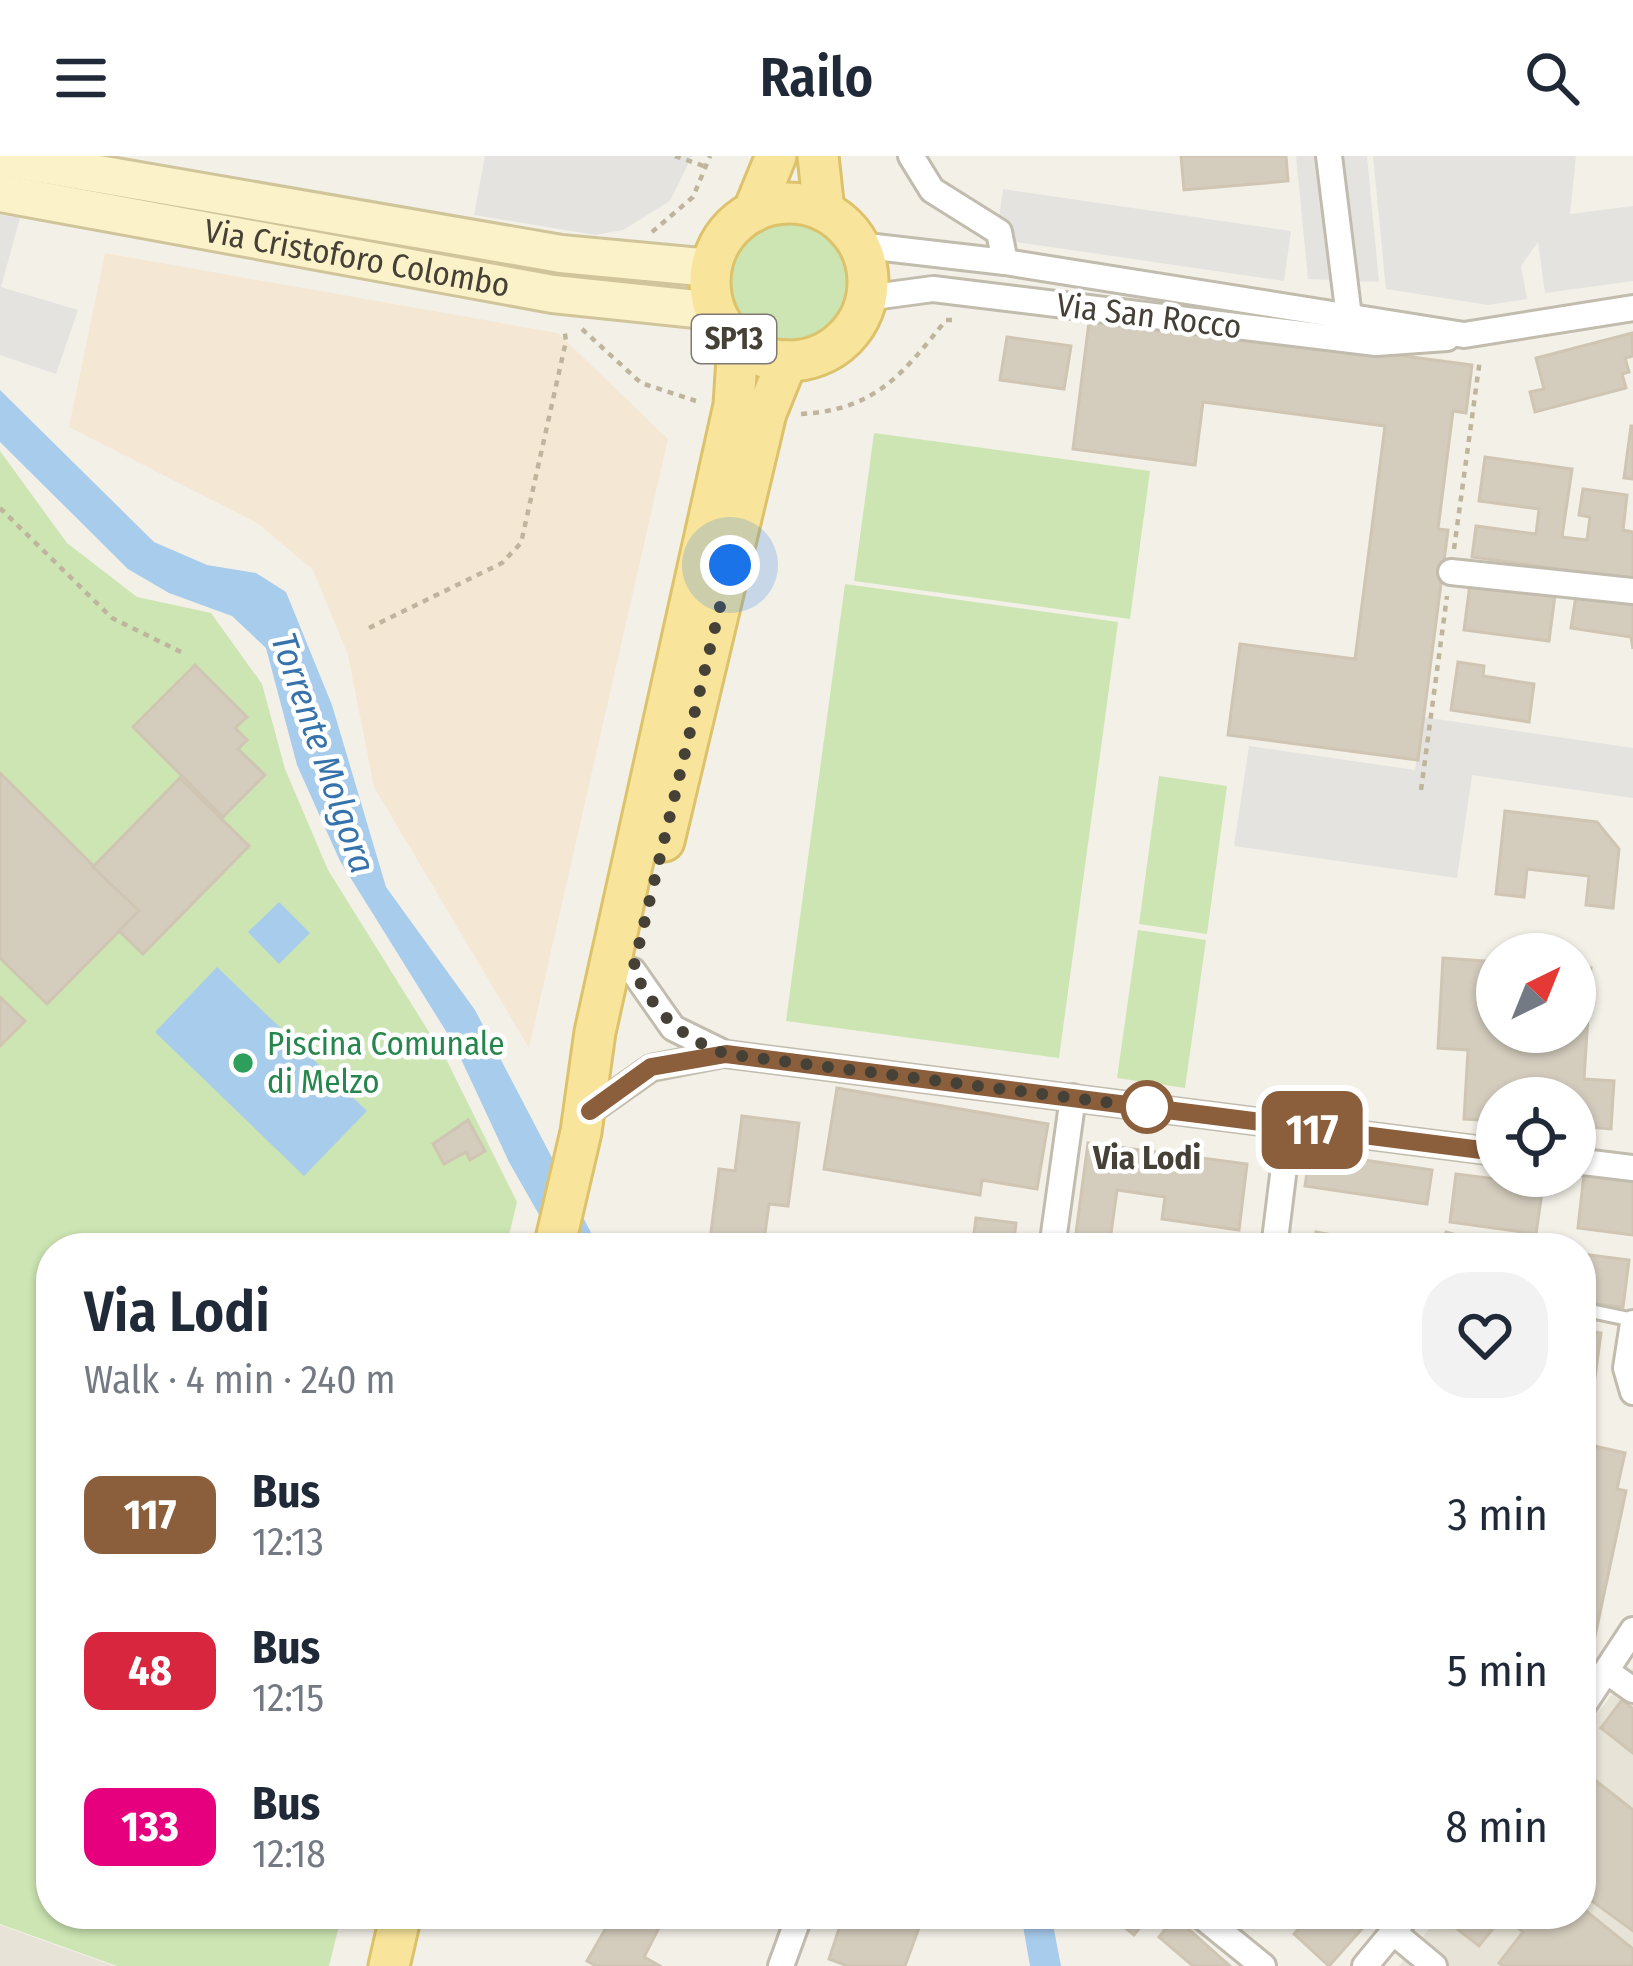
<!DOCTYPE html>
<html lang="en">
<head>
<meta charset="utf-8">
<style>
  :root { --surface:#fff; --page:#f2f2f3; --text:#1f2937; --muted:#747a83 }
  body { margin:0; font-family:"Fira Sans Condensed",sans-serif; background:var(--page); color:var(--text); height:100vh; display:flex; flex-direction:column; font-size:45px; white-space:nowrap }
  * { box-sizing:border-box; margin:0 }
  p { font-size:39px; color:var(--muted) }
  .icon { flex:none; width:66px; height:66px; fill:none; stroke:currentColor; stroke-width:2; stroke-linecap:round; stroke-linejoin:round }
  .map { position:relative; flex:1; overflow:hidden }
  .drawer { position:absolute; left:36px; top:1077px; width:1560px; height:696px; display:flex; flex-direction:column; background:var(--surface); border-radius:48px; box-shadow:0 3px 9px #0004 }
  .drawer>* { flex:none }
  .badge { padding:0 24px; border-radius:18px; font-size:42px; line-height:78px }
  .needle { width:78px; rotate:43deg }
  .controls { position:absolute; left:1476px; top:777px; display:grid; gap:24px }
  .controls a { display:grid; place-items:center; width:120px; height:120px; border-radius:50%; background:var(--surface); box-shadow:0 3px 9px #0004; font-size:60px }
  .you { position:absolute; width:60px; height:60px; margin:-30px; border:9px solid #fff; border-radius:50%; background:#1a73e8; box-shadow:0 0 0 18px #1a73e833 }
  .map>.badge { position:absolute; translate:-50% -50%; box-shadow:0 0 0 6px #fff }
  .round { display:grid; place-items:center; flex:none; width:126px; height:126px; border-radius:48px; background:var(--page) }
  .overview { display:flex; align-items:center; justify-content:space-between; height:204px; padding:0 48px }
  h1 { font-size:57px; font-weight:600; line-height:90px }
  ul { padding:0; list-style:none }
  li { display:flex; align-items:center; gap:36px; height:156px; padding:0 48px }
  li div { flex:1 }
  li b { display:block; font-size:45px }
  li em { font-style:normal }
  li .badge { min-width:132px; font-weight:700; text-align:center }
  header { display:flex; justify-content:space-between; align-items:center; height:156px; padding:0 48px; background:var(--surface); font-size:54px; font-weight:600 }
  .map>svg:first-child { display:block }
  .residential { fill:#e7e3d7 }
  .commercial { fill:#f4e8d5 }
  .green { fill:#cce5b3 }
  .parking { fill:#e5e3e0 }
  .water { fill:#a8ccec }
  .building { fill:#d4cdbe; stroke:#cfc5b2; stroke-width:3 }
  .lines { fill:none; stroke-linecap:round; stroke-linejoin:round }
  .lane-casing { stroke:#c1bcae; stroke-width:18 }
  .street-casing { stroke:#c1bcae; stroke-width:30 }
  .secondary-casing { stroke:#d0c59a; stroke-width:42 }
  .primary-casing { stroke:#ddc26c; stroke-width:45 }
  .path { stroke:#bfb59d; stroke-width:4.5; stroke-dasharray:6 6; stroke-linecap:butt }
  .lane { stroke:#fff; stroke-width:12 }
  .street { stroke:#fff; stroke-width:24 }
  .secondary { stroke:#fcf2ca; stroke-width:36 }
  .primary { stroke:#f9e49c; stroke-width:39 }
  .line-casing { stroke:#fff; stroke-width:27 }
  .line { stroke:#8b5e3c; stroke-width:18 }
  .walk { stroke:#464137; stroke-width:12; stroke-dasharray:0 21.6 }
  .leisure-dot { fill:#2e9e5b; stroke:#fff; stroke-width:4.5 }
  .stop-dot { fill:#fff; stroke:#8b5e3c; stroke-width:6 }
  .labels { text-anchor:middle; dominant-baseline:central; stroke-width:9; stroke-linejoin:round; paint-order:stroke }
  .shield { fill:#fff; stroke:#7e7a73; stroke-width:3 }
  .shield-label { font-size:30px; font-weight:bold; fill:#464137 }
  .street-label { font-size:33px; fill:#464137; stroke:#fff }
  .leisure-label { font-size:33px; fill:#27864d; stroke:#fff; text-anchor:start }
  .stop-label { font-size:33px; font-weight:bold; fill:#464137; stroke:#fff }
  .water-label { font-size:36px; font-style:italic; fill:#3673ac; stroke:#fff }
</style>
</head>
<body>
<header><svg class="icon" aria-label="menu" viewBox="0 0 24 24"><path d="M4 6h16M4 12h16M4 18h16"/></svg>Railo<svg class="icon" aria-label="search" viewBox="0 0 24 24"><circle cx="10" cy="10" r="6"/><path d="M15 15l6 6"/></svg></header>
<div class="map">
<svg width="1633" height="1810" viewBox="0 0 1633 1810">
  <rect width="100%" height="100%" fill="#f3f0e8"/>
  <g class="residential">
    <path d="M1633,1512v298h-234l42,-52h140v-180z"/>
    <path d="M0,1769l114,41h-114z"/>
  </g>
  <path class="commercial" d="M105,97l453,80 110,106 -139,609 -155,-261 -26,-132 -35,-85 -56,-47 -188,-96z"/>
  <g class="green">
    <circle cx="791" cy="128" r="68"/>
    <path d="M874,277l276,38 -20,148 -276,-38z"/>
    <path d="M0,295l67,92 70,54 74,16 51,71 23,85 43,101 119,191 70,141 -11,46h-455v666h291l-13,52h-212l-117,-42z"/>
    <path d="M845,428l273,38 -59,436 -273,-37z"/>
    <path d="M1159,620l68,10 -20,148 -68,-10z"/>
    <path d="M1138,774l68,10 -21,148 -68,-10z"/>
  </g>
  <g class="parking">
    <path d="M485,0h207l-22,45 -47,29 -28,5 -121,-20z"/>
    <path d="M1296,0h71l12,126 -71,-3z"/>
    <path d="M1373,0h203l-6,58 63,-8v75l-88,12 -7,-51 -17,24 6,33 -39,6 -102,-16z"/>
    <path d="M1003,33l288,42 -7,50 -288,-42z"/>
    <path d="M0,59l20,3 -19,69 77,23 -22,64 -56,-19z"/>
    <path d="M1423,561l210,31v50l-161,-23 -15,103 -223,-32 15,-100 166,24z"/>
  </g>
  <g class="water">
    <path d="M0,234l154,152 53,23 49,8 30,19 46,113 54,182 89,123 124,238h-41l-49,-86 -55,-118 -114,-183 -43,-96 -31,-117 -34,-32 -63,-23 -41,-24 -128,-127z"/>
    <path d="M279,746l31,31 -31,31 -31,-32z"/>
    <path d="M217,811l150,144 -63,65 -149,-144z"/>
    <path d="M1021,1758h30l10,52h-31z"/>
  </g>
  <g class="building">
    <path d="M1181,0h105l2,25 -104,9z"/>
    <path d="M1090,158l382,51 -6,48 -13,-2 -15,118 10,1 -30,230 -190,-25 12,-91 115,15 30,-233 -182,-24 -8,63 -122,-16z"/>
    <path d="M1632,177l1,23 -8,2 4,14 -7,2 4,14 -91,24 -5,-20 14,-3 -8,-31z"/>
    <path d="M1007,181l64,9 -7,43 -64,-9z"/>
    <path d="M1631,270h2v53l-9,-1z"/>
    <path d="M1485,301l87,12 -10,68 25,3 3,-23 -11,-2 4,-26 44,6 -4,35 10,2v47l-161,-22 4,-31 60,8 3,-25 -60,-8z"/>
    <path d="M1470,428l85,11 -6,46 -85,-11z"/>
    <path d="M1576,439l57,9v45l-2,-12 -60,-9z"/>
    <path d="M1458,506l26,4 -1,10 51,8 -5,38 -78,-12z"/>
    <path d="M195,509l52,52 -12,11 12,12 -9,9 27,26 -42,42 -90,-90z"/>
    <path d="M0,617l139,138 -92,93 -47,-46z"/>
    <path d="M180,622l69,68 -106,108 -24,-23 20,-20 -46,-44z"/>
    <path d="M1505,655l92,11 22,27 -6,59 -27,-3 3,-29 -62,-7 -3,28 -28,-3z"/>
    <path d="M1443,802l54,4v70h78v-65l16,1 -7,111 30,2 -3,48 -36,-3v-28h-78v23l-33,-2 4,-69 -30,-2z"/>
    <path d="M0,841l25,24 -25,25z"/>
    <path d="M837,932l211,36 -11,65 -55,-9 -2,15 -156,-26z"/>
    <path d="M742,960l57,7 -11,83 -19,-2 -6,44h-54l10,-79 16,2z"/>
    <path d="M468,964l17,31 -15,9 -4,-8 -22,12 -11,-20z"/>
    <path d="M1088,987l159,21 -8,66 -77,-11 3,-22 -48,-7 -8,58h-35z"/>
    <path d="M1310,996l122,18 -5,34 -122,-18z"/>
    <path d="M1456,1018l87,11 -7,49 -86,-12z"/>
    <path d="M1584,1018l49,7v54l-55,-7z"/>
    <path d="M976,1062l40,5 -3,25h-41z"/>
    <path d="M1316,1076l54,10 -1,6h-56z"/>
    <path d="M1446,1076l56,16h-61z"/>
    <path d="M1582,1098l47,6 -6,47 -42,-5z"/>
    <path d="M1581,1174l20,3 -6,44 -14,-2z"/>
    <path d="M1581,1287l44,10 -8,36 9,2 -35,164 -10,-3v-128l7,-32 -7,-1z"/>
    <path d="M1622,1544l11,9v44l-32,-25z"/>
    <path d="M1581,1613l52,41v121l-52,-38z"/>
    <path d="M1581,1751l52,42v17h-129l-5,-3 24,-31 -20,-16 -24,30 -23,-18 11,-14h114z"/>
    <path d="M614,1758h52l-22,43 16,9h-64l-9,-5z"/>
    <path d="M863,1758h61l-19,52h-57l-19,-7 13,-39 17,6z"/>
    <path d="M1108,1758h43l-17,21z"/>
    <path d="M1312,1758h63l-46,52 -35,-32z"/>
    <path d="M1175,1761l55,49h-37l-34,-29z"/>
  </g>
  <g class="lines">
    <g class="lane-casing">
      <path id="lane" d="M1581,1153l52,11"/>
    </g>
    <g class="street-casing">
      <g id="street">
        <path d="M911,0l21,34 67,42 6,30"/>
        <path d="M1329,0l21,169"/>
        <path d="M858,89l147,17 459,73 169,-27"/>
        <path d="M866,142l67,-9 443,54 71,-5"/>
        <path d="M1451,416l182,19"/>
        <path d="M633,815l40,57 53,26 771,98"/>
        <path d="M590,955l61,-43 67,-13"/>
        <path d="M1575,1005l58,7"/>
        <path d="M1052,1092l21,-151"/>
        <path d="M1274,1092l15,-121"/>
        <path d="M1633,1167l-7,45 7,24"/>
        <path d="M1609,1517l24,17"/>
        <path d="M1581,1553l52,-79"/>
        <path d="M1199,1758l64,52"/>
        <path d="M1393,1776l41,34"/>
        <path d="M781,1810l19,-52"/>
        <path d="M1365,1810l43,-52"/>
      </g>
    </g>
    <g class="secondary-casing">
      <g id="secondary">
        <path d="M0,1l561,97 150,14"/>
        <path id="s1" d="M0,37l553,101 162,17"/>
      </g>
    </g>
    <g class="primary-casing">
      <g id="primary">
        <path d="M818,0l6,55"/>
        <circle cx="789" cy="126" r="79"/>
        <path d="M753,56l23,-56"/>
        <path d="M664,685l102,-428 21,-52"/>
        <path d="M554,1092l27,-116 14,-100 139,-627 4,-62"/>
        <path d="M389,1810l12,-52"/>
      </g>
    </g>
    <g class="path">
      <path d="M675,0l29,10"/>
      <path d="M652,76l41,-35 17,-41"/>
      <path d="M582,173l59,54 55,18"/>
      <path d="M801,258c74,-4 101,-39 145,-94h11"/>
      <path d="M0,352l112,110 69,34"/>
      <path d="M1454,393l26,-190"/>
      <path d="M369,472l133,-65 19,-20 45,-202 -2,-13"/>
      <path d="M1421,634l26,-194"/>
    </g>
    <use href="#lane" class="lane"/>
    <use href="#street" class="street"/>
    <use href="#secondary" class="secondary"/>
    <use href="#primary" class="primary"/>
  </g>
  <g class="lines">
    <g class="line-casing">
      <path id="line" d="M590,955l61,-44 75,-13 771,98"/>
    </g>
    <use href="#line" class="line"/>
    <path class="walk" d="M730,409l-97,405c24,44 46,67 93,84l434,55 -13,-2"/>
  </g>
  <circle class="leisure-dot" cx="243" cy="907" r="12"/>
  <circle class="stop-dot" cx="1147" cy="951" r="24"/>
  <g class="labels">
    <rect class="shield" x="692" y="159" width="84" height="48" rx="9"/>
    <g class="shield-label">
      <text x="734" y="183">SP13</text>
    </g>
    <g class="street-label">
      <text stroke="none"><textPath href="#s1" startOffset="363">Via Cristoforo Colombo</textPath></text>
      <text transform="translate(1149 160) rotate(7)">Via San Rocco</text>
    </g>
    <g class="leisure-label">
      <text x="267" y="888">Piscina Comunale<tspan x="267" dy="38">di Melzo</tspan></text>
    </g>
    <g class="stop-label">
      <text x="1147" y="1002">Via Lodi</text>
    </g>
    <g class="water-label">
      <text transform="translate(323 597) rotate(71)">Torrente Molgora</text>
    </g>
  </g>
</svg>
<div class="controls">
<a><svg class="needle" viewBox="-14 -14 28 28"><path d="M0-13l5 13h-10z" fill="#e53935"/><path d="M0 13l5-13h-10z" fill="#747a83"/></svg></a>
<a><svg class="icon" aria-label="locate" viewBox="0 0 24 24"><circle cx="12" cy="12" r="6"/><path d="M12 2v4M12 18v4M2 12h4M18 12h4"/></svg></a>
</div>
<div class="you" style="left:730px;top:409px"></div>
<b class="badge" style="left:1312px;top:974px;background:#8b5e3c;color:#fff">117</b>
<section class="drawer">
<div class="overview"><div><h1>Via Lodi</h1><p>Walk · 4 min · 240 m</p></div><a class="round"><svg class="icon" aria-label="heart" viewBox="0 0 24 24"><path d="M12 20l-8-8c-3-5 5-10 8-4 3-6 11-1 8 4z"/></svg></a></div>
<ul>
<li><span class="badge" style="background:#8b5e3c;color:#fff">117</span><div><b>Bus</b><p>12:13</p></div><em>3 min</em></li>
<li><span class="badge" style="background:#d7263d;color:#fff">48</span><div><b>Bus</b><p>12:15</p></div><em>5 min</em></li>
<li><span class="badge" style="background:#e6007e;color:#fff">133</span><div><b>Bus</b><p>12:18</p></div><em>8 min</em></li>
</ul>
</section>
</div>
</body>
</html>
